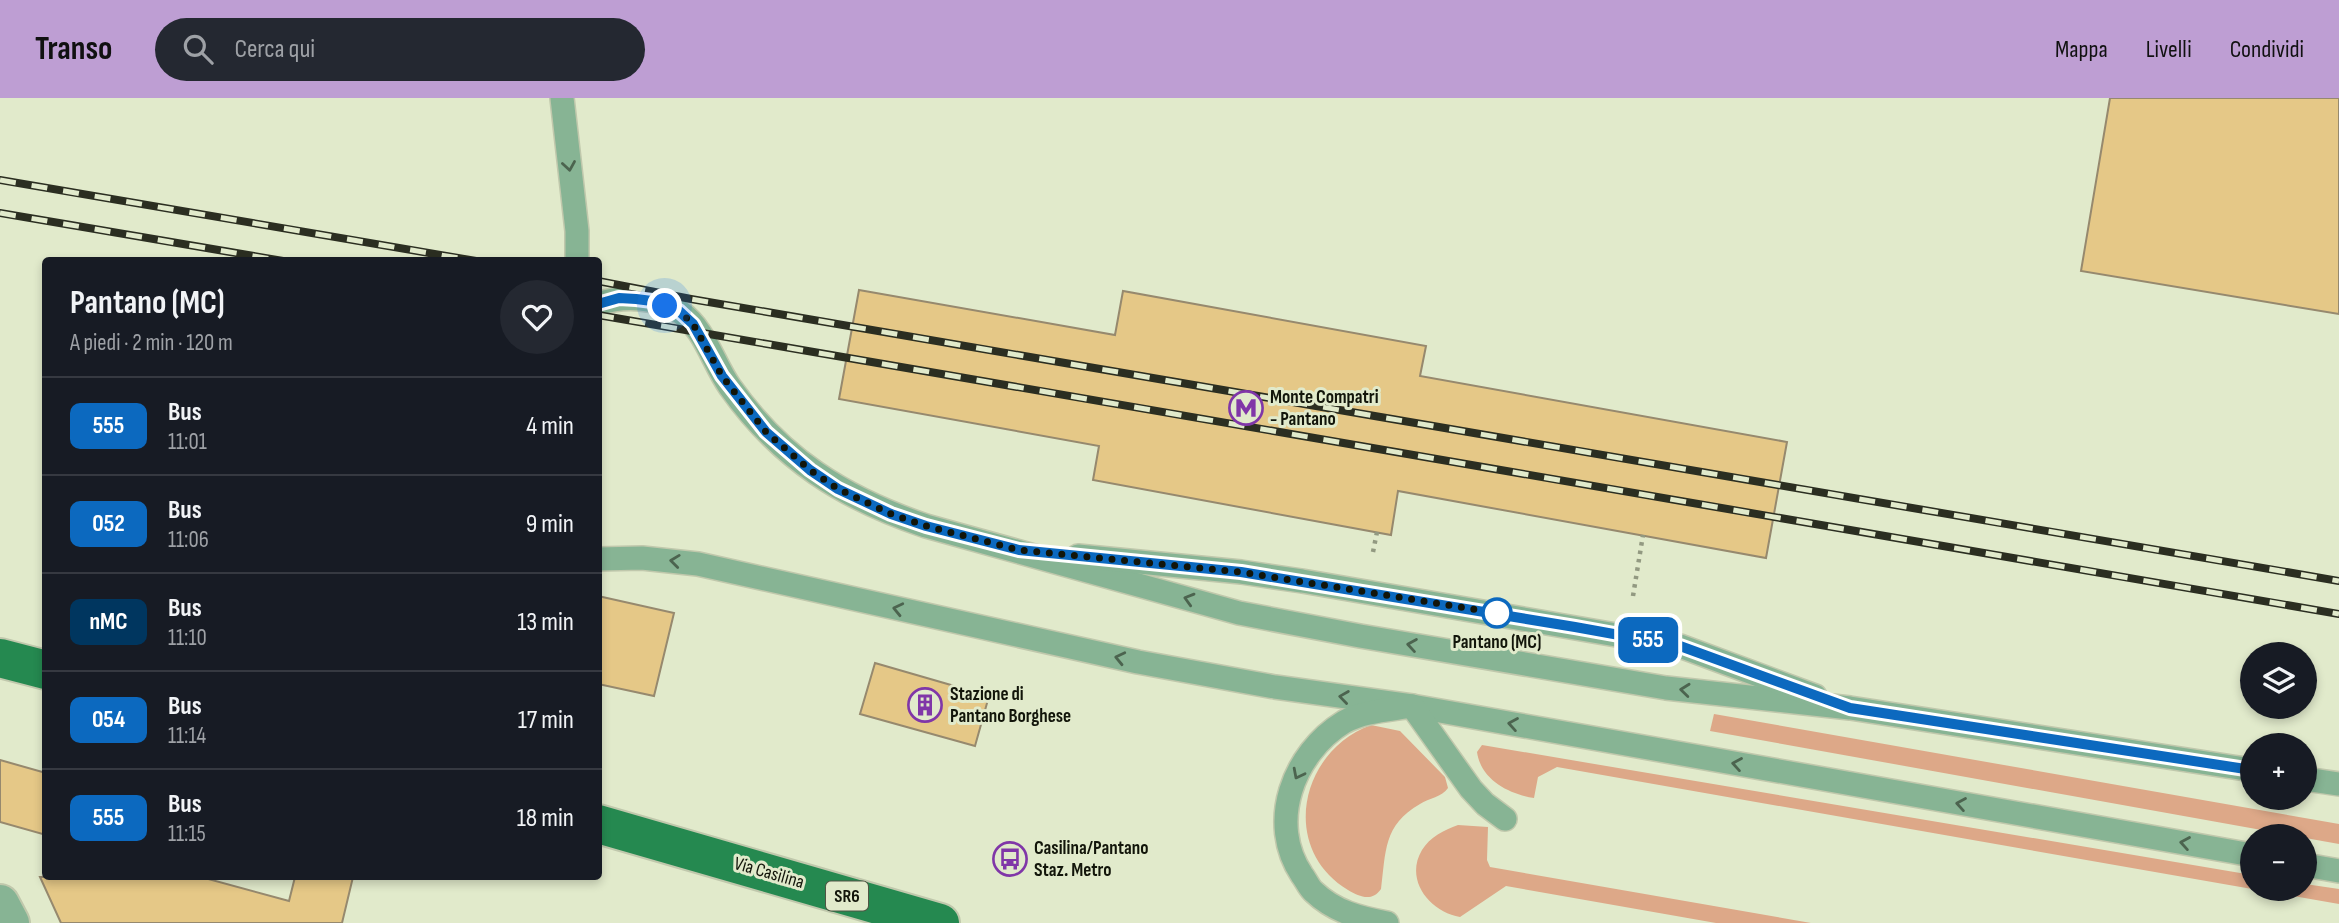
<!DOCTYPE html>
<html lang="it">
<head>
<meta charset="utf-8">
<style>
  :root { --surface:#171b24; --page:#242831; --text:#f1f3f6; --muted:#9ea1a6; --line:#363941; --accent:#be9ed3 }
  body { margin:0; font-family:"Sofia Sans Condensed",sans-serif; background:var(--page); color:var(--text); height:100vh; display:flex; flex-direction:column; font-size:26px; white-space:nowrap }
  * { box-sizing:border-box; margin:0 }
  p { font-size:23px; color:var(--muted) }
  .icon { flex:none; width:38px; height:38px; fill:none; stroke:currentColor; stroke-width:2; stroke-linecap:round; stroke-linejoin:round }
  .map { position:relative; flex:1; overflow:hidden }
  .side { position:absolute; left:42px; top:159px; width:560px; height:623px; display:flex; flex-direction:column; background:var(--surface); border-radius:7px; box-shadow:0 4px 10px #0003 }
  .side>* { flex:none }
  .badge { padding:0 14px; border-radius:10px; font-size:24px; line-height:46px }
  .tools { position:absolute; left:2240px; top:544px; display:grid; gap:14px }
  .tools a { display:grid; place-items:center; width:77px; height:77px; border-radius:50%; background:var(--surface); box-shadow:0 4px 10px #0003; font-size:35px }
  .you { position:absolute; width:35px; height:35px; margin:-18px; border:5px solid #fff; border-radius:50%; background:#1a73e8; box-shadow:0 0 0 10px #1a73e833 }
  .map>.badge { position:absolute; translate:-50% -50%; box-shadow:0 0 0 4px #fff }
  .round { display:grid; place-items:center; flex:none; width:74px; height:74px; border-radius:37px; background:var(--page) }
  .summary { display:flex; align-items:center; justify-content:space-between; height:119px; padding:0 28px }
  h1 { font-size:33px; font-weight:700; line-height:52px }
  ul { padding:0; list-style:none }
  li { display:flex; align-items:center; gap:21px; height:98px; padding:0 28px; border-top:2px solid var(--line) }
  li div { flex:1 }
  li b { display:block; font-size:26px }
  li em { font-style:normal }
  li .badge { min-width:77px; font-weight:700; text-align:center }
  header { display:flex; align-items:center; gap:42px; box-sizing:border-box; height:98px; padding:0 35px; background:var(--accent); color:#111 }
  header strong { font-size:33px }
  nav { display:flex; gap:38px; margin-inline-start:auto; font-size:24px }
  .search { width:490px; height:63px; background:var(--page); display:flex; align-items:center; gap:18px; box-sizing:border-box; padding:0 24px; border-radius:38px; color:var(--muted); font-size:26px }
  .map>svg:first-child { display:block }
  .green { fill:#dda888 }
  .building { fill:#e5c887; stroke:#96896e; stroke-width:2 }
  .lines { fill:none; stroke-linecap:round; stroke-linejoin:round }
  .service-casing { stroke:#c0c8ac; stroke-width:26 }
  .tertiary-casing { stroke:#c0c8ac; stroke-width:42 }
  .primary-casing { stroke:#c0c8ac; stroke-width:42 }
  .path { stroke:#929981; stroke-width:4.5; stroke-dasharray:3.5 5; stroke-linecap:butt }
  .service { stroke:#87b494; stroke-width:23 }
  .tertiary { stroke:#87b494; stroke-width:38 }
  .primary { stroke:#258950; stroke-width:38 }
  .rail-casing { stroke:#2b2e21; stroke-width:8 }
  .rail { stroke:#e1eacb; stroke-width:5; stroke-dasharray:16; stroke-linecap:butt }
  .oneway { stroke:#4c644f }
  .line-casing { stroke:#fff; stroke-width:16 }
  .line { stroke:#0c69bf; stroke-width:10 }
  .walk { stroke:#12150a; stroke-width:7; stroke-dasharray:0 12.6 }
  .stop-dot { fill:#fff; stroke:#0c69bf; stroke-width:3.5 }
  .labels { text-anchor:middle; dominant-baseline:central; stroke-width:6; stroke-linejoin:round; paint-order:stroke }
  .shield { fill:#e1eacb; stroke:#505544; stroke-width:2 }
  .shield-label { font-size:18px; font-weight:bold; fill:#12150a }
  .poi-label { font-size:19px; font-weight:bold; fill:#12150a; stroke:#e1eacb; text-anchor:start }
  .stop-label { font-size:19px; font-weight:bold; fill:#12150a; stroke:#e1eacb }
  .street-label { font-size:19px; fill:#12150a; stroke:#e1eacb }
</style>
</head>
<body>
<header>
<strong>Transo</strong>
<div class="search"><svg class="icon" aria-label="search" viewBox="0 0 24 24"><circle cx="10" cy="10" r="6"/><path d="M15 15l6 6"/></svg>Cerca qui</div>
<nav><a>Mappa</a><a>Livelli</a><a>Condividi</a></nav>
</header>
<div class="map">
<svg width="2339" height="825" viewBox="0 0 2339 825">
  <rect width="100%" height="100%" fill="#e1eacb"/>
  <g class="green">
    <path d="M1714,616l625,110v20l-629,-113z"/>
    <path d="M1371,627l29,6 45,46 3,11c-6,9 -19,10 -28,16 -37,21 -34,48 -39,85 -9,13 -21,8 -33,1 -69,-42 -48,-139 23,-165z"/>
    <path d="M1482,647l770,130v14l-695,-122 -19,10 -4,21c-25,-4 -53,-18 -57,-46z"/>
    <path d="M1458,727l30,2 -1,33 3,7 321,56h-95l-210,-37 -46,31c-30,-5 -56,-37 -38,-67 8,-13 22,-20 36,-25z"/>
    <path d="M2305,786l34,5v15l-85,-15h51z"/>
  </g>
  <g class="building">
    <path d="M2110,0h229v216l-258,-43z"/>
    <path d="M859,192l256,45 8,-44 303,55 -6,30 367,66 -21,116 -368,-67 -7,44 -298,-55 6,-34 -260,-47z"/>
    <path d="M598,498l76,17 -20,83 -56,-12z"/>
    <path d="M875,565l114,33 -14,50 -115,-32z"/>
    <path d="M0,662l46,13v62l-46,-13z"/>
    <path d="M40,779h161l88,24 6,-24h58l-11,46h-281z"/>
  </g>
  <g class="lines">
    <g class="service-casing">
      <g id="service">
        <path d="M562,0l15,133v30"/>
        <path d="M598,206c26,-9 59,-7 82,8 25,17 33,51 50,75 51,72 113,111 196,139l313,87 121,23 306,52 184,20 402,62"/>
        <path d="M1078,458l163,16 61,9 378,65 135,50"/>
        <path d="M598,461l44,-1 56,6 440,98 137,25 137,19 840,149"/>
        <path d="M2305,681l34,5"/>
        <path d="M2305,767l34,6"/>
        <path d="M1387,825c-27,-5 -52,-11 -73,-31 -5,-4 -8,-12 -12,-17 -35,-52 -9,-122 42,-153 20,-11 45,-12 68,-16l59,83 14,15 20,15"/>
      </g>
    </g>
    <g class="tertiary-casing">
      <path id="tertiary" d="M0,806l10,19"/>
    </g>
    <g class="primary-casing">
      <g id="primary">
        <path d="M0,560l46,12"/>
        <path d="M598,726l342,99"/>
      </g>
    </g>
    <g class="path">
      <path d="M1373,454l4,-20"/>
      <path d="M1633,498l10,-61"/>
    </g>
    <use href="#service" class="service"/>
    <use href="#tertiary" class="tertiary"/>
    <use href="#primary" class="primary"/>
    <g class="rail-casing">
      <g id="rail">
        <path d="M0,82l476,81"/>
        <path d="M0,115l283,48"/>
        <path d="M598,183l93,18 1648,282"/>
        <path d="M598,217l1741,299"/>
      </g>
    </g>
    <use href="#rail" class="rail"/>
  </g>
  <defs><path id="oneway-chevron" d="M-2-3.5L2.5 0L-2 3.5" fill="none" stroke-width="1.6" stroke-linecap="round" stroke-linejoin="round" transform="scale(1.75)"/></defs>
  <g class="oneway">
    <use href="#oneway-chevron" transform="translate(569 68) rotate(81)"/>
    <use href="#oneway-chevron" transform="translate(675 463) rotate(-173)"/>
    <use href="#oneway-chevron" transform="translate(1189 501) rotate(-164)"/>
    <use href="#oneway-chevron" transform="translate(898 511) rotate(-167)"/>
    <use href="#oneway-chevron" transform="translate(1412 547) rotate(-171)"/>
    <use href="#oneway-chevron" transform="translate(1120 560) rotate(-167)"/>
    <use href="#oneway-chevron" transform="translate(1685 592) rotate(-174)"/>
    <use href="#oneway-chevron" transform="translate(1344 599) rotate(-172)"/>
    <use href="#oneway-chevron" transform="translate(1513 626) rotate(-170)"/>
    <use href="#oneway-chevron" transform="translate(1737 666) rotate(-170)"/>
    <use href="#oneway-chevron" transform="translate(1298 676) rotate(117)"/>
    <use href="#oneway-chevron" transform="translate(1961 706) rotate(-170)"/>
    <use href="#oneway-chevron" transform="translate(2185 745) rotate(-170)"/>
  </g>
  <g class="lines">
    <g class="line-casing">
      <path id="line" d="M598,206l21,-6 17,1 16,2 27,10 14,13 29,52 44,56 44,38 28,19 53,25 35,12 93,24 222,22 334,55 105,19 170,62 402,62"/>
    </g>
    <use href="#line" class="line"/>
    <path class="walk" d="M665,208l14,5 14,13 29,52 44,56 44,38 28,19 53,25 35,12 93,24 222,22 256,41"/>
  </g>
  <defs>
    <g id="metro-ring" transform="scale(1.75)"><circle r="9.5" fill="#e1eacb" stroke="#8036a8" stroke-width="1.5"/><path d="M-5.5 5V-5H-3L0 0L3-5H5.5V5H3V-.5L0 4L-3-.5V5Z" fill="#8036a8"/></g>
    <g id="building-ring" transform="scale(1.75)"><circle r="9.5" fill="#e1eacb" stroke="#8036a8" stroke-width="1.5"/><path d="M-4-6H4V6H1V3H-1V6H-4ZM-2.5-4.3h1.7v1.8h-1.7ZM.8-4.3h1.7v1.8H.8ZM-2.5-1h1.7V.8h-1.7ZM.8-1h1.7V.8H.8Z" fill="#8036a8"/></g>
    <g id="bus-ring" transform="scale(1.75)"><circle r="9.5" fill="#e1eacb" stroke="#8036a8" stroke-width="1.5"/><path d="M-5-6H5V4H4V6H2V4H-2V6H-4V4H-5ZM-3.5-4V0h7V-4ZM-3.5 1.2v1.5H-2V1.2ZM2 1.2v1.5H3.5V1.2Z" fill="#8036a8"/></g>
  </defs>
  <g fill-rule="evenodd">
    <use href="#metro-ring" x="1246" y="310"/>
    <use href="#building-ring" x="925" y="607"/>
    <use href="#bus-ring" x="1010" y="761"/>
  </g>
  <circle class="stop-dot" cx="1497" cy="515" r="14"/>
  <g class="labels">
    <rect class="shield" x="826" y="783.5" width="42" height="29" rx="5"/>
    <g class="shield-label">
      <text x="847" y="798">SR6</text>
    </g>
    <g class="poi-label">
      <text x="1270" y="299">Monte Compatri<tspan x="1270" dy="22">- Pantano</tspan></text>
      <text x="950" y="596">Stazione di<tspan x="950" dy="22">Pantano Borghese</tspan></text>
      <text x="1034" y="750">Casilina/Pantano<tspan x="1034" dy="22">Staz. Metro</tspan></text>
    </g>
    <g class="stop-label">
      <text x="1497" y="544">Pantano (MC)</text>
    </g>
    <g class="street-label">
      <text transform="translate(769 775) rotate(16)">Via Casilina</text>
    </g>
  </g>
</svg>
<div class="tools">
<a><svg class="icon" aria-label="layers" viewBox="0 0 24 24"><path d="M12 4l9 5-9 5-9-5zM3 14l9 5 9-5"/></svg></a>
<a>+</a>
<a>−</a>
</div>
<div class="you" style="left:665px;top:208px"></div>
<b class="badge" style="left:1648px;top:542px;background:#0c69bf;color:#fff">555</b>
<section class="side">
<div class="summary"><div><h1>Pantano (MC)</h1><p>A piedi · 2 min · 120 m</p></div><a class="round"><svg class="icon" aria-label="heart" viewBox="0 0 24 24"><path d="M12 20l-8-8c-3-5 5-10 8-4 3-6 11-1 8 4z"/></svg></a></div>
<ul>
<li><span class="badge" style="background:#0c69bf;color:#fff">555</span><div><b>Bus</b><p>11:01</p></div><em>4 min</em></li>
<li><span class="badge" style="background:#0c69bf;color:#fff">052</span><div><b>Bus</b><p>11:06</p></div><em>9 min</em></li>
<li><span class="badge" style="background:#00365f;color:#fff">nMC</span><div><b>Bus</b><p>11:10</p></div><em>13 min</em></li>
<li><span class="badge" style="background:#0c69bf;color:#fff">054</span><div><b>Bus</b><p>11:14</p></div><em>17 min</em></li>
<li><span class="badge" style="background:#0c69bf;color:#fff">555</span><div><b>Bus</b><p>11:15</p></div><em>18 min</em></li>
</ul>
</section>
</div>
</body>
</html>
